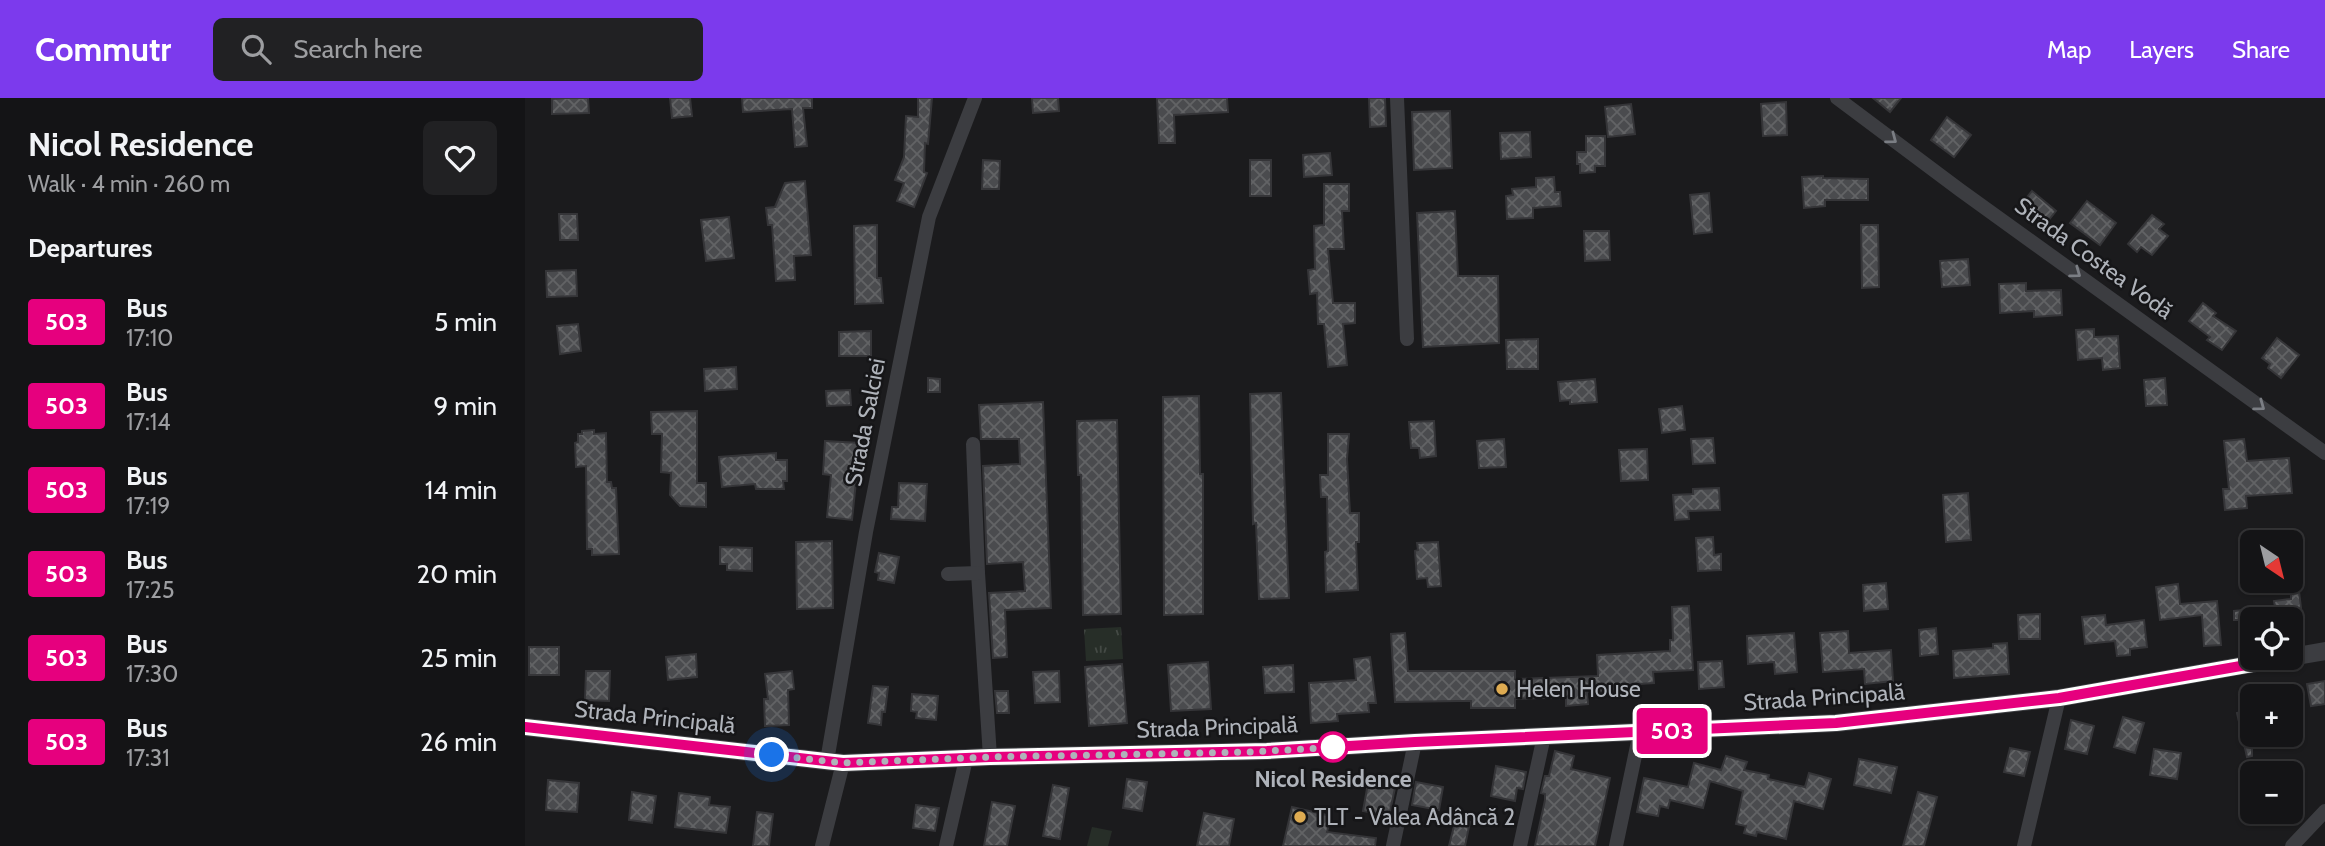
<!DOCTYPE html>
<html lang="en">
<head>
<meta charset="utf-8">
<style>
  :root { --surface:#141416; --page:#212123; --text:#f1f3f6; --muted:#9d9ea1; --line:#333335; --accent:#7c3aed }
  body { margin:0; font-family:Cabin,sans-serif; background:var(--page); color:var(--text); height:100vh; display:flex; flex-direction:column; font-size:26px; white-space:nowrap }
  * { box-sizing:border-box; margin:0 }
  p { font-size:23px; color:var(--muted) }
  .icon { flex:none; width:38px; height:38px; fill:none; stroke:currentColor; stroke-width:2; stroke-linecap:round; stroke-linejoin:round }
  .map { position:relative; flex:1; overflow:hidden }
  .side { display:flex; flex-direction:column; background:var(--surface); width:525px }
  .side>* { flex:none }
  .badge { padding:0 14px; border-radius:5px; font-size:24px; line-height:46px }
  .needle { width:46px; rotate:145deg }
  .fabs { position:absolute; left:1715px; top:432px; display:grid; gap:14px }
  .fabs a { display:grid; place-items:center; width:63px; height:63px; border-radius:10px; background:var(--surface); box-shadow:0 2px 5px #0004,0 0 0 2px var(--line); font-size:35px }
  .you { position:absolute; width:35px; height:35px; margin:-18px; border:5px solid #fff; border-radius:50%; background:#1a73e8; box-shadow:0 0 0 10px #1a73e833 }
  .map>.badge { position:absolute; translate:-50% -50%; box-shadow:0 0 0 4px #fff }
  h2 { padding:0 28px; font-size:26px; line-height:63px }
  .round { display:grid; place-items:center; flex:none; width:74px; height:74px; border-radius:10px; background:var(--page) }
  .summary { display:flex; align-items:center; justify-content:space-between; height:119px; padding:0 28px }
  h1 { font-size:33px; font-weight:700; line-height:52px }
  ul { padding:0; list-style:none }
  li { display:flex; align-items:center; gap:21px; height:84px; padding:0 28px }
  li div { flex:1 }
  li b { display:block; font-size:26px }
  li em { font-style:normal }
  li .badge { min-width:77px; font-weight:700; text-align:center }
  header { display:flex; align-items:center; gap:42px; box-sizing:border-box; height:98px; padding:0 35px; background:var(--accent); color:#fff }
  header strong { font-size:33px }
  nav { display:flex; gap:38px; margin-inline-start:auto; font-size:24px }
  .search { width:490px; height:63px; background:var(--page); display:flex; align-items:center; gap:18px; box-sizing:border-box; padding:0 24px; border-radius:10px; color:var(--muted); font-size:26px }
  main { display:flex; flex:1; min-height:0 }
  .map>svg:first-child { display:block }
  .grass { fill:url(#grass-tufts) }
  .building { fill:url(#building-cross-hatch); stroke:#353538; stroke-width:2 }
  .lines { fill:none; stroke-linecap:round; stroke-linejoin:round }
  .minor { stroke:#3c3d41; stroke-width:14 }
  .tertiary { stroke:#3c3d41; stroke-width:18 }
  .oneway { stroke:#7b7e84 }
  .line-casing { stroke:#fff; stroke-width:16 }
  .line { stroke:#e6007e; stroke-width:10 }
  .walk { stroke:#afb3ba; stroke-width:7; stroke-dasharray:0 12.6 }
  .poi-dot { fill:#deab51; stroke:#161618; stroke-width:2.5 }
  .stop-dot { fill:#fff; stroke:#e6007e; stroke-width:3.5 }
  .labels { text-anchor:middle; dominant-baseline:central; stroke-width:5; stroke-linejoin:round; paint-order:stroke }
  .street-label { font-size:23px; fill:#afb3ba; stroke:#161618 }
  .poi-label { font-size:23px; fill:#afb3ba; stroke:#161618; text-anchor:start }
  .stop-label { font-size:23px; font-weight:bold; fill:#afb3ba; stroke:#161618 }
</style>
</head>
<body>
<header>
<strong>Commutr</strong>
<div class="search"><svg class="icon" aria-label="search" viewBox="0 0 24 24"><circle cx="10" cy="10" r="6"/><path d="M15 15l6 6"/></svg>Search here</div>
<nav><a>Map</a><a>Layers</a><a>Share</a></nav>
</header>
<main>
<section class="side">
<div class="summary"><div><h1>Nicol Residence</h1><p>Walk · 4 min · 260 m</p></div><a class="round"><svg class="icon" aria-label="heart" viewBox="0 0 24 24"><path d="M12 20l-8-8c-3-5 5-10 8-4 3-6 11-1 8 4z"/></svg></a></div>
<h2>Departures</h2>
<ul>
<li><span class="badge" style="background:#e6007e;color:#fff">503</span><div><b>Bus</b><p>17:10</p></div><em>5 min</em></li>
<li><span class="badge" style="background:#e6007e;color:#fff">503</span><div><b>Bus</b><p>17:14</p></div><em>9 min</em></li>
<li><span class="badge" style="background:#e6007e;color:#fff">503</span><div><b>Bus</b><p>17:19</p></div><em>14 min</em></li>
<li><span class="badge" style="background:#e6007e;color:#fff">503</span><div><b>Bus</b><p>17:25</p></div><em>20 min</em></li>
<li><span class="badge" style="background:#e6007e;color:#fff">503</span><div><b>Bus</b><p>17:30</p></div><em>25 min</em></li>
<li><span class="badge" style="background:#e6007e;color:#fff">503</span><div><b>Bus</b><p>17:31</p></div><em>26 min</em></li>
</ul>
</section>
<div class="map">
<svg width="1800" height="748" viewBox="0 0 1800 748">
  <defs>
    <pattern id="grass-tufts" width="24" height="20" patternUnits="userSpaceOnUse" patternTransform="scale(1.75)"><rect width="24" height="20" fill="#272e28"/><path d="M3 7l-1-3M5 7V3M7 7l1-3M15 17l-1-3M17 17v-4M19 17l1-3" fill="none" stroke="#444a45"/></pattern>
    <pattern id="building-cross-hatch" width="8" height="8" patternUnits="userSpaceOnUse" patternTransform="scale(1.75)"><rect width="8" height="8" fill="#4a4b4e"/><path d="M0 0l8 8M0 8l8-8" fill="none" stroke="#626365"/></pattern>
  </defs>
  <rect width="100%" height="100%" fill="#1b1b1d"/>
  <g class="grass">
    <path d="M596,529l2,32 -37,2 -2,-32z"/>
    <path d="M567,729l20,4 -4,15h-21z"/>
  </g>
  <g class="building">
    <path d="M40,0h23l1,15 -37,1v-15z"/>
    <path d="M145,0h20l2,18 -20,2z"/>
    <path d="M217,0h70v10h-9l4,38 -12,1 -3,-38 -49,3z"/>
    <path d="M393,0h14l-4,46 -3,-1 -1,29 3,1 -13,34 -17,-6 7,-18 -9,-3 9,-23 2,-41 12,1z"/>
    <path d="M507,0h26l1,13 -26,2z"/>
    <path d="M632,0h70l1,14 -54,3 1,28h-16z"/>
    <path d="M844,0h16l1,28 -16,1z"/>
    <path d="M1348,0h28l-11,14z"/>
    <path d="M1261,4l1,33 -24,1 -2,-32z"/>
    <path d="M1106,6l4,30 -27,3 -3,-30z"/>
    <path d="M925,13l2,57 -38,2 -2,-58z"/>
    <path d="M1422,19l24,18 -17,22 -23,-17z"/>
    <path d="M1005,34l1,25 -30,2 -1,-26z"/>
    <path d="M1061,38h19v30h-10v6l-15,1v-9h-3v-12h9z"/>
    <path d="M805,55l2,22 -28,2 -1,-22z"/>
    <path d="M458,62l17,1 -1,28h-17z"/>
    <rect x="725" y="62" width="21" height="36"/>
    <path d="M1298,78v2l45,1v21h-43v6l-21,2 -2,-31z"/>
    <path d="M1029,79l1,15h5l1,14 -28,2v10l-26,1 -1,-23 7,-1 -1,-6 24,-2v-9z"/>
    <path d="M280,83l6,74 -17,1 1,24 -19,1 -4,-56h-4l-2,-17 9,-1 10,-24z"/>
    <path d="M799,86h25v27h-7l2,38h-16l5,54h22v20l-12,1 4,41 -19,2 -4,-43h-6l-1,-31 -7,1 -2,-24 7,-1 -1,-43 10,-1z"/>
    <path d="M1507,93l24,20 -12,15 -24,-20z"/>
    <path d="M1184,95l3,39 -18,2 -4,-39z"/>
    <path d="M1562,103l29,22 -16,22 -30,-22z"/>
    <path d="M930,113l3,65h40l1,67 -76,4 -6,-134z"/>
    <path d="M34,116h18l1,26h-18z"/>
    <path d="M1627,117l12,9 -5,5 9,7 -16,19 -11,-8 -4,5 -9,-8z"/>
    <path d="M204,119l5,41 -28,3 -5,-41z"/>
    <path d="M352,127v53h4l2,25 -28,1 -1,-78z"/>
    <path d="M1336,127h17l1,62 -17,1z"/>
    <path d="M1059,133h25l1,29 -25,1z"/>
    <path d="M1443,161l2,26 -28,2 -2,-26z"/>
    <path d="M51,172l1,26 -30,1 -1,-26z"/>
    <path d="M1501,185v8l35,-1 1,25 -28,2v-6l-34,2 -1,-29z"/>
    <path d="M1678,205l13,10 -3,3 23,15 -14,19 -15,-10 3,-3 -21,-16z"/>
    <path d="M53,226l3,27 -21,3 -3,-28z"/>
    <path d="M1569,231v8l24,-1 2,32 -17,2 -1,-12 -24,2 -2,-30z"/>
    <path d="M346,233v25h-32v-24z"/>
    <path d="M1752,240l22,17 -18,23 -13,-10 2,-4 -8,-6z"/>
    <path d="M1013,241v30h-31l-1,-29z"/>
    <path d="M211,269l1,22 -32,2 -1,-22z"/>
    <path d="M403,280l12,1v13h-12z"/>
    <path d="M1640,280l2,27 -21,1 -2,-26z"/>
    <path d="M1070,281l2,23 -27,2v-4l-10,1 -2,-19z"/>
    <path d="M325,292l1,15 -24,1 -1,-15z"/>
    <path d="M756,295l8,205 -30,1 -3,-76 -3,1 -3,-130z"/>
    <path d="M674,298l1,78h3v140l-39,1 -1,-218z"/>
    <path d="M518,304l8,206 -46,2 2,47 -14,1 -4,-65 36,-2 -2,-29 -36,2 -4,-98 37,-2 -1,-25h-38l-2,-34z"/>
    <path d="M1157,308l3,24 -23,3 -3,-24z"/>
    <path d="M172,313v72h9v24l-26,-1 -10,-11 1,-22 -10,-1 1,-38h-10l-1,-22z"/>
    <path d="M592,322l4,194 -38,1 -2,-140h-3l-1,-54z"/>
    <path d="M909,323l2,35 -16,2 -1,-10h-8l-2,-26z"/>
    <path d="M69,332v4l12,-1 1,49h4l1,6h4l3,66 -27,1v-6h-5l-1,-83 -10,1 -1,-24 3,-1v-8h4v-3z"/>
    <path d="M803,336h21l-2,25 3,54h9v29h-3l2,48 -32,2 -1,-40 3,-1 -1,-54h-6l-1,-22h8z"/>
    <path d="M1188,340l2,25 -22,1 -2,-25z"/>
    <path d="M979,341l2,28 -27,1 -2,-27z"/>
    <path d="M1719,341l3,22 42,-3 3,35 -46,3 1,12 -22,2 -2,-21h6l-5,-48z"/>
    <path d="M300,343l35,2 -8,77 -25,-3 4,-42 -8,-1z"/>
    <path d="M1122,351l1,31 -27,1 -2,-31z"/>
    <path d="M251,355v7h11v21h-4l1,8h-28l-1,-5 -33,3 -3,-30z"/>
    <path d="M374,385l28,1 -2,37 -34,-2 1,-12h6z"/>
    <path d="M1194,390l1,22 -32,1 1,8 -14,1 -2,-25 20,-1v-5z"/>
    <path d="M1443,395l3,47 -25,2 -3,-47z"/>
    <path d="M1188,439l1,18 7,-1v16l-23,1 -2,-33z"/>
    <path d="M307,443l1,67 -36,1 -1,-67z"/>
    <path d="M913,444l3,44 -13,1 -1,-9 -10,1 -2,-28 3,-1 -1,-7z"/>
    <path d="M195,449l32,1v23l-25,-1v-6h-7z"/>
    <path d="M354,455l20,4 -5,26 -16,-3 1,-7 -4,-1z"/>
    <path d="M1361,485l2,26 -24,2 -1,-26z"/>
    <path d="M1653,486l2,20 37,-3 4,44 -17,1 -2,-31 -42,5 -4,-33z"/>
    <path d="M1774,493l4,34 -12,1v-6h-57v-9l41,-4 -1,-6 17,-2v-7z"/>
    <path d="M1164,508l4,64 -40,2 1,11 -32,2v6l-35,1 1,12 -22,2v-9l-51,2v9h-44v-7h-12l-64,1 -4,-68 14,-1 3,38h107v8l83,-3 -1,-21 73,-4v-11h3l-1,-33z"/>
    <path d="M1515,516v25h-21l-1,-24z"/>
    <path d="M1580,517l1,10 38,-5 3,27 -17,2v6l-13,1 -2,-15 -30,3 -3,-27z"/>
    <path d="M1411,530l2,26 -18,2 -1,-26z"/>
    <path d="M1323,533l1,22 42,-3 2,31 -28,3 -1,-15 -41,3 -3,-39z"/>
    <path d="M1269,535l3,39 -22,2 -1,-12 -26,2 -1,-28z"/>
    <path d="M1482,545l2,31 -55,4 -1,-27 40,-3v-4z"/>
    <rect x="4" y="549" width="30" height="28"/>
    <path d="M171,556l1,23 -29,3 -2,-23z"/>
    <path d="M845,559l6,46h-8l1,9 -32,2 1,7 -27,2 -2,-40 47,-3 -2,-21z"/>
    <path d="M1197,563l2,26 -25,2 -1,-27z"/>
    <path d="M683,564l3,47 -40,2 -3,-46z"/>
    <path d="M597,566l5,59 -38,3 -4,-59z"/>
    <path d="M768,567l1,27 -29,1 -2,-26z"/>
    <path d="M61,573h24l-1,30 -24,-1z"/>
    <path d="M267,573l2,18 -6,1 1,35 -24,1 -1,-27h4l-3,-25z"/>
    <path d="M534,573l1,31 -25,1 -2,-31z"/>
    <path d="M1800,583v23l-14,2 -4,-22z"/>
    <path d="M348,588l15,1 -3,25h-3l-1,13 -13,-2z"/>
    <path d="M470,593h13l1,22h-12z"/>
    <path d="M387,596l26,2 -2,24 -20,-2 1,-6 -6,-1z"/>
    <path d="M1727,611v47l-5,1 -10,-44z"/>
    <path d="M1598,619l21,6 -9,30 -21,-6z"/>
    <path d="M1546,622l23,6 -7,28 -22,-5z"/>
    <path d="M1485,650l20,4 -6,24 -20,-4z"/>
    <path d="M1629,651l27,4 -4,26 -27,-4z"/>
    <path d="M1030,653l19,5 -3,13 39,9 -15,68h-60l10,-46v-6l-4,-1 4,-17h4z"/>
    <path d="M1201,658l21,6 -3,8 25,5 -1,4 37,8 4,-14 22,6 -8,30 -29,-8 -8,38 -29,-7 -1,4 -12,-3 2,-7 -10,-2 7,-33 -33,-10 -7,27 -33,-8 -2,8 -8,-2 -2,10 -21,-4 7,-34 44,9 6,-24 27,7z"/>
    <path d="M1334,661l38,8 -6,26 -37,-8z"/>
    <path d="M971,668l30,6 -3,17 -6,-1 -2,13 -24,-5z"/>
    <path d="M602,681l20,3 -5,29 -19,-3z"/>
    <path d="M23,682l31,3 -2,29 -31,-2z"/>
    <path d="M891,684l27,5 -4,23 -27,-5z"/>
    <path d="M843,685l27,5 -6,28 -26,-5z"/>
    <path d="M528,687l16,3 -9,51 -17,-3z"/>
    <path d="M107,694l24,4 -4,27 -23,-3z"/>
    <path d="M1393,694l19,5 -13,49h-21z"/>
    <path d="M154,695l31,4 -1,8 21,2 -4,26 -51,-6z"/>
    <path d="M467,704l23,4 -8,40h-23z"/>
    <path d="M391,707l23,3 -4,23 -22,-3z"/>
    <path d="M767,709l39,9 -4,16 49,6 -1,8h-92z"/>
    <path d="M232,714l16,2 -4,32h-16z"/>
    <path d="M679,715l30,6 -5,27h-32z"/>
    <path d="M931,720l14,4 -5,24h-16z"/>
  </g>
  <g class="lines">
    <g class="minor">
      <path d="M872,0l10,241"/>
      <path d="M1312,0l123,92 365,263"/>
      <path d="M448,346l5,129 12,184"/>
      <path d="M423,476l30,-1"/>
      <path d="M302,663l39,-229 63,-315 46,-119"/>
      <path d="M297,748l21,-83"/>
      <path d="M421,748l20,-87"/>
      <path d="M868,748l22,-104"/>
      <path d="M995,748l24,-110"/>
      <path d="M1091,748l24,-114"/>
      <path d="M1499,748l35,-148"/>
      <path d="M1767,748l33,-35"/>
    </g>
    <g class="tertiary">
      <path d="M1766,559l34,-6"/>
      <path d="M0,629l318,36 147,-6 277,-6 148,-9 421,-19 223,-25 226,-40"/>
    </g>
  </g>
  <defs><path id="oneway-chevron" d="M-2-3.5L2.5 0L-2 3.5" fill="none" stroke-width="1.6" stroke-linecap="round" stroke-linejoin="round" transform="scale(1.75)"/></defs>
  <g class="oneway">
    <use href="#oneway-chevron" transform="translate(1367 41) rotate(37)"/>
    <use href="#oneway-chevron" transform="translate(1551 175) rotate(36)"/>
    <use href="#oneway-chevron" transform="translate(1735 308) rotate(36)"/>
  </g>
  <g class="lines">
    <g class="line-casing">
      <path id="line" d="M0,629l318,36 147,-6 277,-6 148,-9 421,-19 223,-25 227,-40"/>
    </g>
    <use href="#line" class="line"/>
    <path class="walk" d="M247,657l71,8 147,-6 259,-5 92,-5h-8"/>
  </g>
  <g class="poi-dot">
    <circle cx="977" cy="591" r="7"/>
    <circle cx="775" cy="719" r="7"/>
  </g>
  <circle class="stop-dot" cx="808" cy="649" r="14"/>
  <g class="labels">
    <g class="street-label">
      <text transform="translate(1569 160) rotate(36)">Strada Costea Vodă</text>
      <text transform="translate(340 324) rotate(-79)">Strada Salciei</text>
      <text transform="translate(1299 599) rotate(-4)">Strada Principală</text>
      <text transform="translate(130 619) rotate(6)">Strada Principală</text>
      <text transform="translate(692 629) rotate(-2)">Strada Principală</text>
    </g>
    <g class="poi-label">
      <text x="991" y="591">Helen House</text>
      <text x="789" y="719">TLT - Valea Adâncă 2</text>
    </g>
    <g class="stop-label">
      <text x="808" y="681">Nicol Residence</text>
    </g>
  </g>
</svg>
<div class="fabs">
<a><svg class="needle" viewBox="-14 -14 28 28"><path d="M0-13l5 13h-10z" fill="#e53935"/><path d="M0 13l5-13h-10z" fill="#9d9ea1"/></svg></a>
<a><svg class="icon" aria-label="locate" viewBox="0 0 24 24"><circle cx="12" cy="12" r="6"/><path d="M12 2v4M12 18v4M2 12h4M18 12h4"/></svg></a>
<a>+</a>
<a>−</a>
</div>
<div class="you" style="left:247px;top:657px"></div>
<b class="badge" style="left:1147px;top:633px;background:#e6007e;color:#fff">503</b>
</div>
</main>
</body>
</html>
